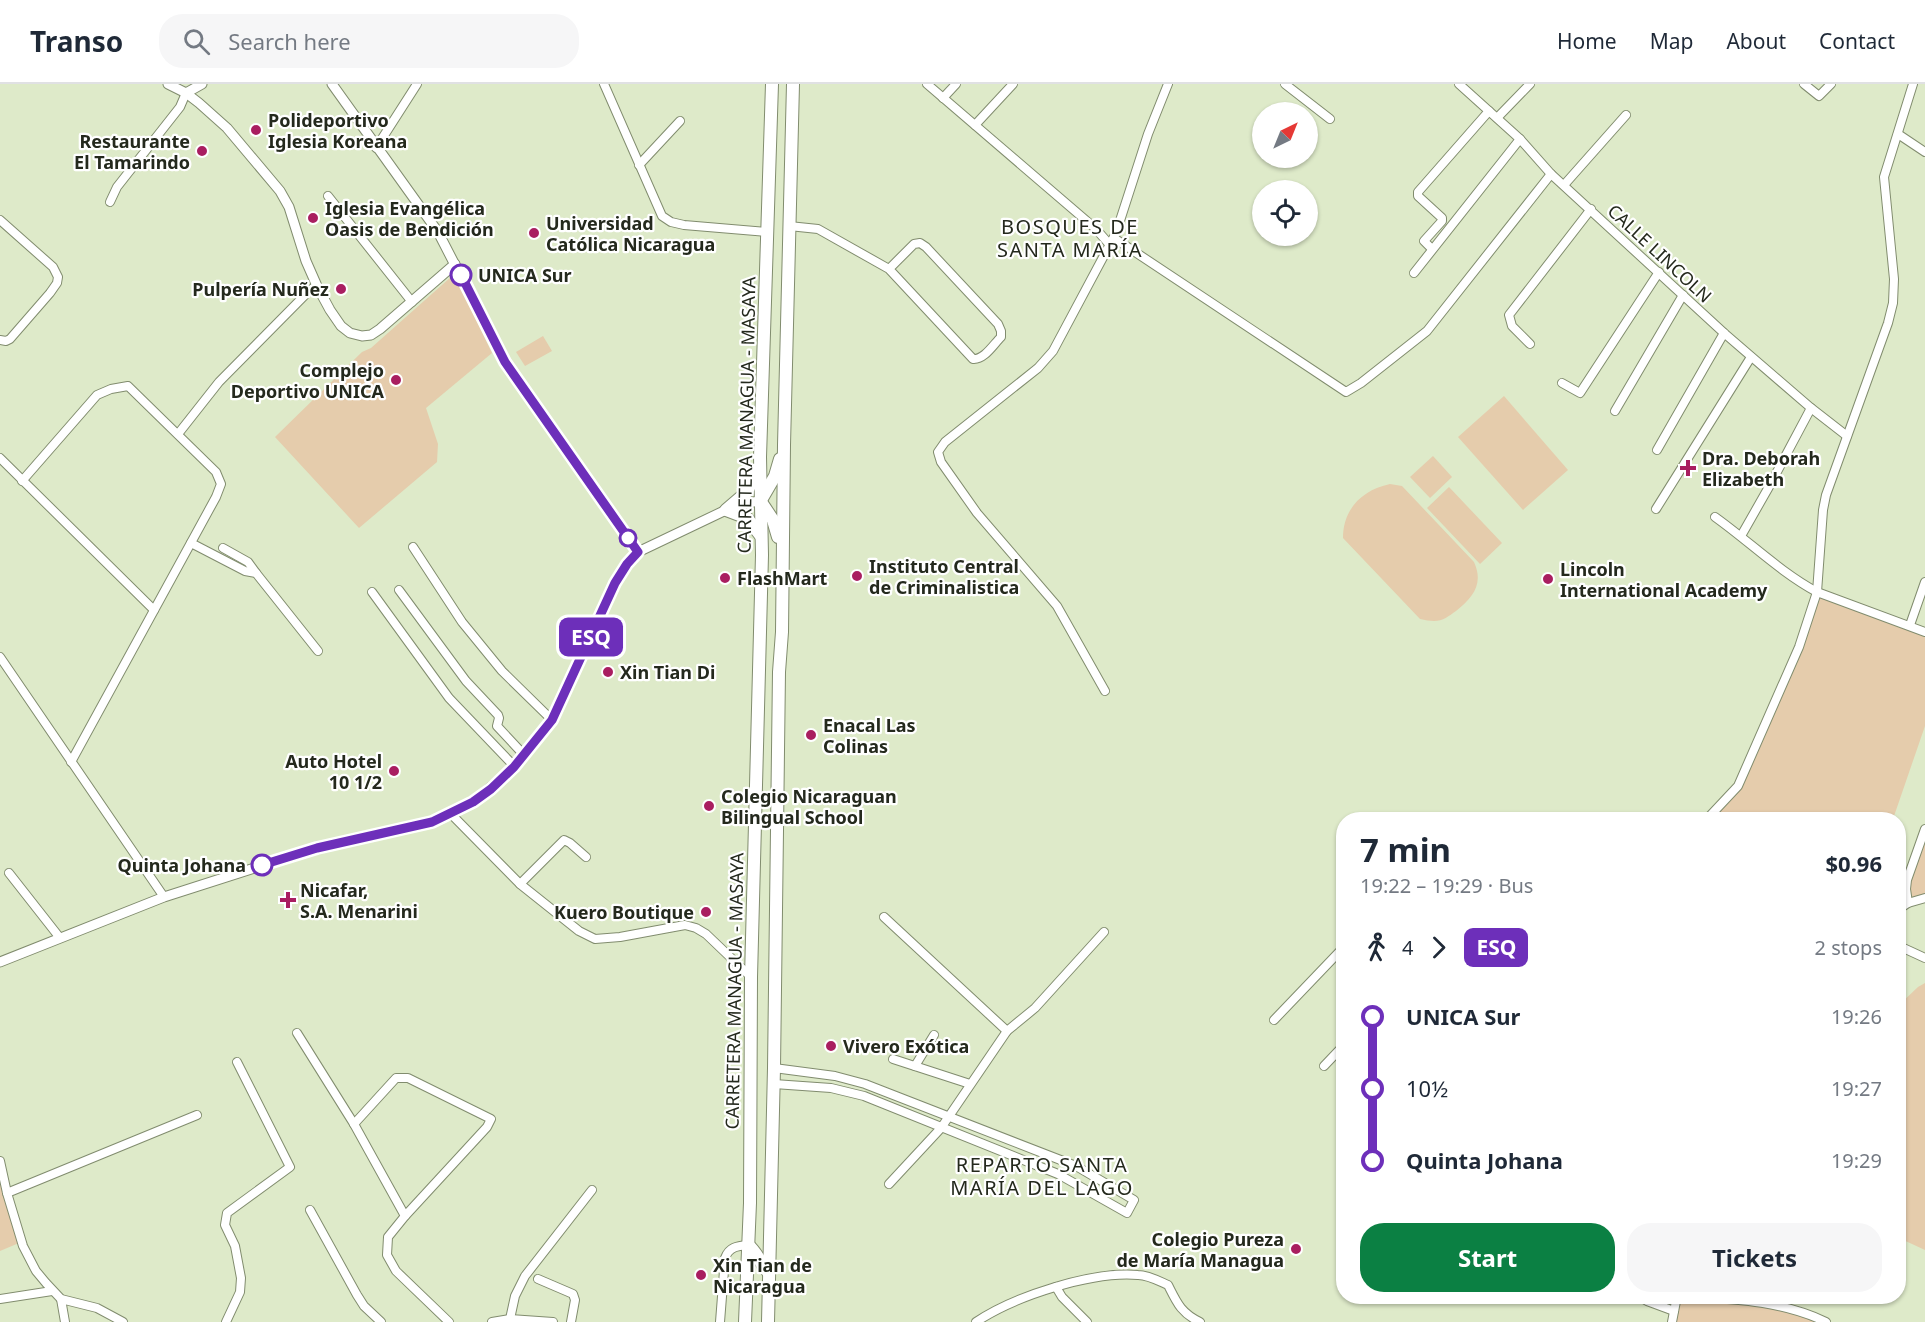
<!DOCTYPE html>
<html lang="en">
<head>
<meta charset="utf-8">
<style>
  :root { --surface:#fff; --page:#f6f6f7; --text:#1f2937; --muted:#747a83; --line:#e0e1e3; --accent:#0b8043 }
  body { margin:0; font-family:"Noto Sans",sans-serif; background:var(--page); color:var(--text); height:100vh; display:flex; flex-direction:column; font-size:22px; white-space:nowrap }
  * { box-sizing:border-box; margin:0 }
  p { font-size:20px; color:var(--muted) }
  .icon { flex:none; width:33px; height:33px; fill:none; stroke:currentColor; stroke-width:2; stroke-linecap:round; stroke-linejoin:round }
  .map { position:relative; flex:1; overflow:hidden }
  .panel { position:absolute; left:1336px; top:728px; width:570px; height:492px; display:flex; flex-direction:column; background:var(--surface); border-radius:24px; box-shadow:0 2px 4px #0004 }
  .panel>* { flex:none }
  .badge { padding:0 12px; border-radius:9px; font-size:21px; line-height:39px }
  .needle { width:39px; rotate:43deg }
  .buttons { position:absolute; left:1252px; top:18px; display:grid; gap:12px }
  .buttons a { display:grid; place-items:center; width:66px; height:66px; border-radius:50%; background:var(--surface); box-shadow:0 2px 4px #0004; font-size:30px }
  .map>.badge { position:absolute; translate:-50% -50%; box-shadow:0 0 0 3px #fff }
  .legs { display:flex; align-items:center; gap:9px; height:66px; padding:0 24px; font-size:20px }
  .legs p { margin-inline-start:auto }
  .overview { display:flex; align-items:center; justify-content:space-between; height:102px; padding:0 24px }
  h1 { font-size:33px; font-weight:700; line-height:45px }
  .button { display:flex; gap:12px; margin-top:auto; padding:12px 24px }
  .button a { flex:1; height:69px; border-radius:24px; background:var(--accent); color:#fff; font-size:24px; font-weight:700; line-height:69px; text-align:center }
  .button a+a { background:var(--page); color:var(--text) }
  ul { padding:0 24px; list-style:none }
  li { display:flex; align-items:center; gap:21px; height:72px; font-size:22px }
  li i { display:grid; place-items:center; width:9px; height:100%; margin:0 8px; background:currentColor }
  li i::after { content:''; width:15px; height:15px; margin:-8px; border:4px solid; border-radius:50%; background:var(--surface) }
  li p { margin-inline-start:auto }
  li:first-child i { background:linear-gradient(#0000 50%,currentColor 0) }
  li:last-child i { background:linear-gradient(currentColor 50%,#0000 0) }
  header { display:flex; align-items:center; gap:36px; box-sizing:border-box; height:84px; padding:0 30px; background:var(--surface); border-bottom:2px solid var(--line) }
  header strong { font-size:28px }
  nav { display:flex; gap:33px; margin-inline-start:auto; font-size:21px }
  .search { width:420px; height:54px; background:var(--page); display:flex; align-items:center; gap:15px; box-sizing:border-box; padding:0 21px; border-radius:24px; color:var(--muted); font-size:22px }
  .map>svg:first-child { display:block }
  .green { fill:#e5ccac }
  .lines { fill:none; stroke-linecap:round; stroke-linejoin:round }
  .minor-casing { stroke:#818c6e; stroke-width:10 }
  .tertiary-casing { stroke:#818c6e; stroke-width:11 }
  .trunk-casing { stroke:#818c6e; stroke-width:14 }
  .minor { stroke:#fff; stroke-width:8 }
  .tertiary { stroke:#fff; stroke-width:9 }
  .trunk { stroke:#fff; stroke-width:12 }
  .line-1-casing { stroke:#fff; stroke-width:14 }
  .line-1 { stroke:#6d2fba; stroke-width:9 }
  .poi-dot { fill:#a91e60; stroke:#fff; stroke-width:2 }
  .stop-1-dot { fill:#fff; stroke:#6d2fba; stroke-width:3 }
  .labels { text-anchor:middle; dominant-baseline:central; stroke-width:4.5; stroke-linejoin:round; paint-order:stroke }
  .poi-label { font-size:18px; font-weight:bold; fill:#24291d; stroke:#fff; text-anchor:start }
  .street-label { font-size:18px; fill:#24291d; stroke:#fff }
  .stop-label { font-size:18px; font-weight:bold; fill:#24291d; stroke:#fff; text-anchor:start }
  .neighbourhood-label { font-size:20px; letter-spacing:1.5px; fill:#24291d; stroke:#fff }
</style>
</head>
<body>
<header>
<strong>Transo</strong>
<div class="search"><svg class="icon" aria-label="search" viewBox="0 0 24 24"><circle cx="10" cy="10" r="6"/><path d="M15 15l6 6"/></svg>Search here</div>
<nav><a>Home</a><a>Map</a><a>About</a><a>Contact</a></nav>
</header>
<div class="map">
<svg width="1925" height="1238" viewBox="0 0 1925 1238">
  <rect width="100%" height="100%" fill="#deeac9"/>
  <g class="green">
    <path d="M451,193l5,1 36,75 -66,55 12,36 -1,18 -78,66 -84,-91 87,-85 9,-4z"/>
    <path d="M543,252l9,15 -27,15 -9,-14z"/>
    <path d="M1504,312l64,74 -45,40 -65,-73z"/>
    <path d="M1433,372l19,21 -22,21 -20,-21z"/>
    <path d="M1390,400l12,2 72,76c10,22 -1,35 -18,49 -7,5 -13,10 -22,10 -4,0 -9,-1 -14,-2l-77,-81c0,-29 19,-48 47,-54z"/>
    <path d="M1449,403l53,56 -22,21 -53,-56z"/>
    <path d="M1817,508l108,40v94l-32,93h-186l31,-33 61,-139z"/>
    <path d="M1925,745v69l-17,5 -1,-23z"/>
    <path d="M1925,899v267l-26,-12v-233l19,-18z"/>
    <path d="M0,1095l19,64 -19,8z"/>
    <path d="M1677,1212l74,4 75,22h-154z"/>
  </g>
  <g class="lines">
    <g class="minor-casing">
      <g id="minor">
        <path d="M604,0l58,132 9,6 13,3 83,7"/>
        <path d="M927,0l169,145 14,16"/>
        <path d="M1285,0l45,35"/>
        <path d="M1459,0l61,55 31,35 173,159 87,75 36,28"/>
        <path d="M1804,0l15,12 12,-12"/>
        <path d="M943,14l13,-14"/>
        <path d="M1497,34l33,-34"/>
        <path d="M975,41l38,-41"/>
        <path d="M1898,50l27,18"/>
        <path d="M376,64l41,-64"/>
        <path d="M639,81l41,-44"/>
        <path d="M1564,101l62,-70"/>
        <path d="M328,112l84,106"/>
        <path d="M110,118l7,-15 63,-80 6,-14"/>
        <path d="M0,136l53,47 5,10 -1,6 -7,10 -40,46 -4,2 -6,-1"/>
        <path d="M789,142l29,3 71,40 84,90c11,1 20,-14 28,-22v-6l-3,-7 -72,-77 -6,-4 -6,1 -25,25"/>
        <path d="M1114,154l232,154 15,-9 66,-52 124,-157"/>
        <path d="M1432,165l-8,-8 18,-20v-3l-24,-22v-4l71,-81"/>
        <path d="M1414,189l106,-134"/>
        <path d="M1530,260l-18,-18 -3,-11 82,-106"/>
        <path d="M1562,299l18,10 79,-121"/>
        <path d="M1615,327l68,-116"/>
        <path d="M178,350l41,-52 91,-92 7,-4"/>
        <path d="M1657,366l67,-117"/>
        <path d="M0,374l154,152"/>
        <path d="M22,397l75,-86 14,-6 17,-3 88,86 5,12 -5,13 -145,265"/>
        <path d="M1656,425l95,-152"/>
        <path d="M1715,433c35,25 65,55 102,75l108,40"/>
        <path d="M1741,452l29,-51 41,-77"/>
        <path d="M191,459l54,28 11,2 62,78"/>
        <path d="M413,463l49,75 40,49 50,49"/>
        <path d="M223,464l25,14 8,11"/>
        <path d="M399,506l67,91 32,34 1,3 -2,8 27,29"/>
        <path d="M372,508l77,106 66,69"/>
        <path d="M1910,541l15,-43"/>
        <path d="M0,573l164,240"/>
        <path d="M1105,607l-48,-85 -80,-93 -36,-51 -3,-10 7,-10 93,-74 15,-17 63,-118 32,-99 20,-50"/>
        <path d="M451,730l69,70 59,47 16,8 25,-2 65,-12 11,3 10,6 45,43"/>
        <path d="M1707,735l31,-33 61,-139 18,-55 6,-82 3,-15 62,-172 5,-20 1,-24 -10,-102 29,-93"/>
        <path d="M9,789l51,65"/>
        <path d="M520,800l44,-44 6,3 16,14"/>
        <path d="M1908,819l-2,-14 1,-9 18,-51"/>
        <path d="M1899,825l9,-6 17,-5"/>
        <path d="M884,833l123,114"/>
        <path d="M1899,862l26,12"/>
        <path d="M1274,936l67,-70 3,-1"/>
        <path d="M297,949l57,91 51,92"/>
        <path d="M893,975l77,25"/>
        <path d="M915,982l19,-31"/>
        <path d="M1324,982l20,-21"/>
        <path d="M774,1000l57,4 33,8 194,78 69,39 7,-13 -58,-34 -211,-82 -30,-8 -61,-8"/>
        <path d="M354,1040l42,-46h12l83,41 -4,8 -82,89 -17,21 -1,18 9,16 53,51"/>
        <path d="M0,1077l7,32 16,53 13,25 10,12 15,16 36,9 26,14"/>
        <path d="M889,1100l52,-56 66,-97 28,-23 69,-76"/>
        <path d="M7,1109l190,-78"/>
        <path d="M310,1126l47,85 7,11 17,16"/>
        <path d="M538,1195l35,15 2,6 -4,22"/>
        <path d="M1056,1203l6,10 25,25"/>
        <path d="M1638,1212l9,5 27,10"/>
        <path d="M1686,1212c48,3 97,5 140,26"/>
        <path d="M0,1215l52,-8"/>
        <path d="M61,1215l4,23"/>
        <path d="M510,1235l5,-23 10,-20 67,-86"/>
        <path d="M226,1238l14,-30 1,-14 -6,-32 -10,-21 2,-12 63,-46 -53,-105"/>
        <path d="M492,1238l18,-3 43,3"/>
        <path d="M720,1238l5,-64c4,-11 12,-12 23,-13"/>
        <path d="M976,1238c39,-26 116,-51 162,-47 10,0 21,6 30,10 9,18 13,28 32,37"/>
        <path d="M1672,1238l5,-26"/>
      </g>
    </g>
    <g class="tertiary-casing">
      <g id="tertiary">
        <path d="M168,0l18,9 13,10 28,25 53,63 9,16 17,54 11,25 13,24 11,16 9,7 12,3 9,-1 9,-6 75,-65"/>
        <path d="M332,0l106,148 67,130 133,190"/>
        <path d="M186,9l16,-9"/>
        <path d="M0,878l164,-65 153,-49 115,-26 41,-20 42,-35 37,-47 63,-137 12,-19 11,-12 88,-42 20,-7 14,-2"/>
      </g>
    </g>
    <g class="trunk-casing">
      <g id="trunk">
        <path d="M757,385l-10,23 -21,18 21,8 14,18"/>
        <path d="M761,416l14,-24 5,-17"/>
        <path d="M761,418l12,18 5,17"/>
        <path d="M748,1161c10,8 12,19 21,28"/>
        <path d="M745,1238l5,-119 1,-226 11,-422 -2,-98 12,-373"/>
        <path d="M768,1238l6,-254 5,-396 3,-40 2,-187 9,-361"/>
      </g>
    </g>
    <use href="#minor" class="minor"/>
    <use href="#tertiary" class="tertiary"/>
    <use href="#trunk" class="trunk"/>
  </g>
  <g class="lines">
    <g class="line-1-casing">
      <path id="line-1" d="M262,781l55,-17 115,-26 41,-20 18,-13 23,-22 38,-47 63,-137 12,-19 11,-12 -133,-190 -44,-87"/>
    </g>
    <use href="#line-1" class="line-1"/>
  </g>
  <g class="poi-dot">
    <circle cx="256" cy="46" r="6"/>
    <circle cx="202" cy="67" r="6"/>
    <circle cx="313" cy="134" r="6"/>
    <circle cx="534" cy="149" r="6"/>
    <circle cx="341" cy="205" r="6"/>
    <circle cx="396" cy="296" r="6"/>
    <path d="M1685 375h6v6h6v6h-6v6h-6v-6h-6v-6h6z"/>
    <circle cx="857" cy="492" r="6"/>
    <circle cx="725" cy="494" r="6"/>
    <circle cx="1548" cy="495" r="6"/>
    <circle cx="608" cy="588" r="6"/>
    <circle cx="811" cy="651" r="6"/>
    <circle cx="394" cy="687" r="6"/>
    <circle cx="709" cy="722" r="6"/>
    <path d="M285 807h6v6h6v6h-6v6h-6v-6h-6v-6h6z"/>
    <circle cx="706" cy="828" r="6"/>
    <circle cx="831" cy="962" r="6"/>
    <circle cx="1296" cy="1165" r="6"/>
    <circle cx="701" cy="1191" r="6"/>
  </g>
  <g class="stop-1-dot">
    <circle cx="461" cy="191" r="10"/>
    <circle cx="628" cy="454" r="8"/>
    <circle cx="262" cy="781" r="10"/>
  </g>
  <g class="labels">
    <g class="poi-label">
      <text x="268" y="36">Polideportivo<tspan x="268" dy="21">Iglesia Koreana</tspan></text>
      <text x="190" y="57" text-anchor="end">Restaurante<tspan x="190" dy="21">El Tamarindo</tspan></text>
      <text x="325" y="124">Iglesia Evangélica<tspan x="325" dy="21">Oasis de Bendición</tspan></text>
      <text x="546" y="139">Universidad<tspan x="546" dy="21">Católica Nicaragua</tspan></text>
      <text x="329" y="205" text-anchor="end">Pulpería Nuñez</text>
      <text x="384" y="286" text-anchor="end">Complejo<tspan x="384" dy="21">Deportivo UNICA</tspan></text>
      <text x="1702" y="374">Dra. Deborah<tspan x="1702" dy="21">Elizabeth</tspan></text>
      <text x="869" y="482">Instituto Central<tspan x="869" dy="21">de Criminalistica</tspan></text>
      <text x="1560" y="485">Lincoln<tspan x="1560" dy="21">International Academy</tspan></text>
      <text x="737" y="494">FlashMart</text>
      <text x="620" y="588">Xin Tian Di</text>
      <text x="823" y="641">Enacal Las<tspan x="823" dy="21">Colinas</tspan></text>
      <text x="382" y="677" text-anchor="end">Auto Hotel<tspan x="382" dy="21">10 1/2</tspan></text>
      <text x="721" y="712">Colegio Nicaraguan<tspan x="721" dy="21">Bilingual School</tspan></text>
      <text x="300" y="806">Nicafar,<tspan x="300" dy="21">S.A. Menarini</tspan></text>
      <text x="694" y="828" text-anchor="end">Kuero Boutique</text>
      <text x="843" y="962">Vivero Exótica</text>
      <text x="1284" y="1155" text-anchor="end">Colegio Pureza<tspan x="1284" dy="21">de María Managua</tspan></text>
      <text x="713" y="1181">Xin Tian de<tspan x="713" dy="21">Nicaragua</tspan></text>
    </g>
    <g class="street-label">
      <text transform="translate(1660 169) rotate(43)">CALLE LINCOLN</text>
      <text transform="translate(746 331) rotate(-89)">CARRETERA MANAGUA - MASAYA</text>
      <text transform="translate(734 907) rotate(-89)">CARRETERA MANAGUA - MASAYA</text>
    </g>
    <g class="stop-label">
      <text x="478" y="191">UNICA Sur</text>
      <text x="246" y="781" text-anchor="end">Quinta Johana</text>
    </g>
    <g class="neighbourhood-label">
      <text x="1070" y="142">BOSQUES DE<tspan x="1070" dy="23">SANTA MARÍA</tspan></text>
      <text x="1042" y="1080">REPARTO SANTA<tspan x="1042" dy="23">MARÍA DEL LAGO</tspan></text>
    </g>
  </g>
</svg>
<div class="buttons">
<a><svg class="needle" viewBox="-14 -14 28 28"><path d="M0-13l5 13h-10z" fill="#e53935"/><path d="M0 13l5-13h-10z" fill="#747a83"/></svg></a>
<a><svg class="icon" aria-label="locate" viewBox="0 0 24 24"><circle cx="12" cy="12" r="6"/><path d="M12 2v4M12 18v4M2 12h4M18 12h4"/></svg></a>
</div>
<b class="badge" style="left:591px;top:553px;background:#6d2fba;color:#fff">ESQ</b>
<section class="panel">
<div class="overview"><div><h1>7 min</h1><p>19:22 – 19:29 · Bus</p></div><b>$0.96</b></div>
<div class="legs"><svg class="icon" aria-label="walk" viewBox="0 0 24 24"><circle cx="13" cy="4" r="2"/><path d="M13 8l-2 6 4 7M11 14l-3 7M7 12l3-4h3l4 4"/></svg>4<svg class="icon" aria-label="forward" viewBox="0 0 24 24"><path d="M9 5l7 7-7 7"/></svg><b class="badge" style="background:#6d2fba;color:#fff">ESQ</b><p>2 stops</p></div>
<ul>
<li><i style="color:#6d2fba"></i><b>UNICA Sur</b><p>19:26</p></li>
<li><i style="color:#6d2fba"></i><span>10½</span><p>19:27</p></li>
<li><i style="color:#6d2fba"></i><b>Quinta Johana</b><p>19:29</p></li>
</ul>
<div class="button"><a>Start</a><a>Tickets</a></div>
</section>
</div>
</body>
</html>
